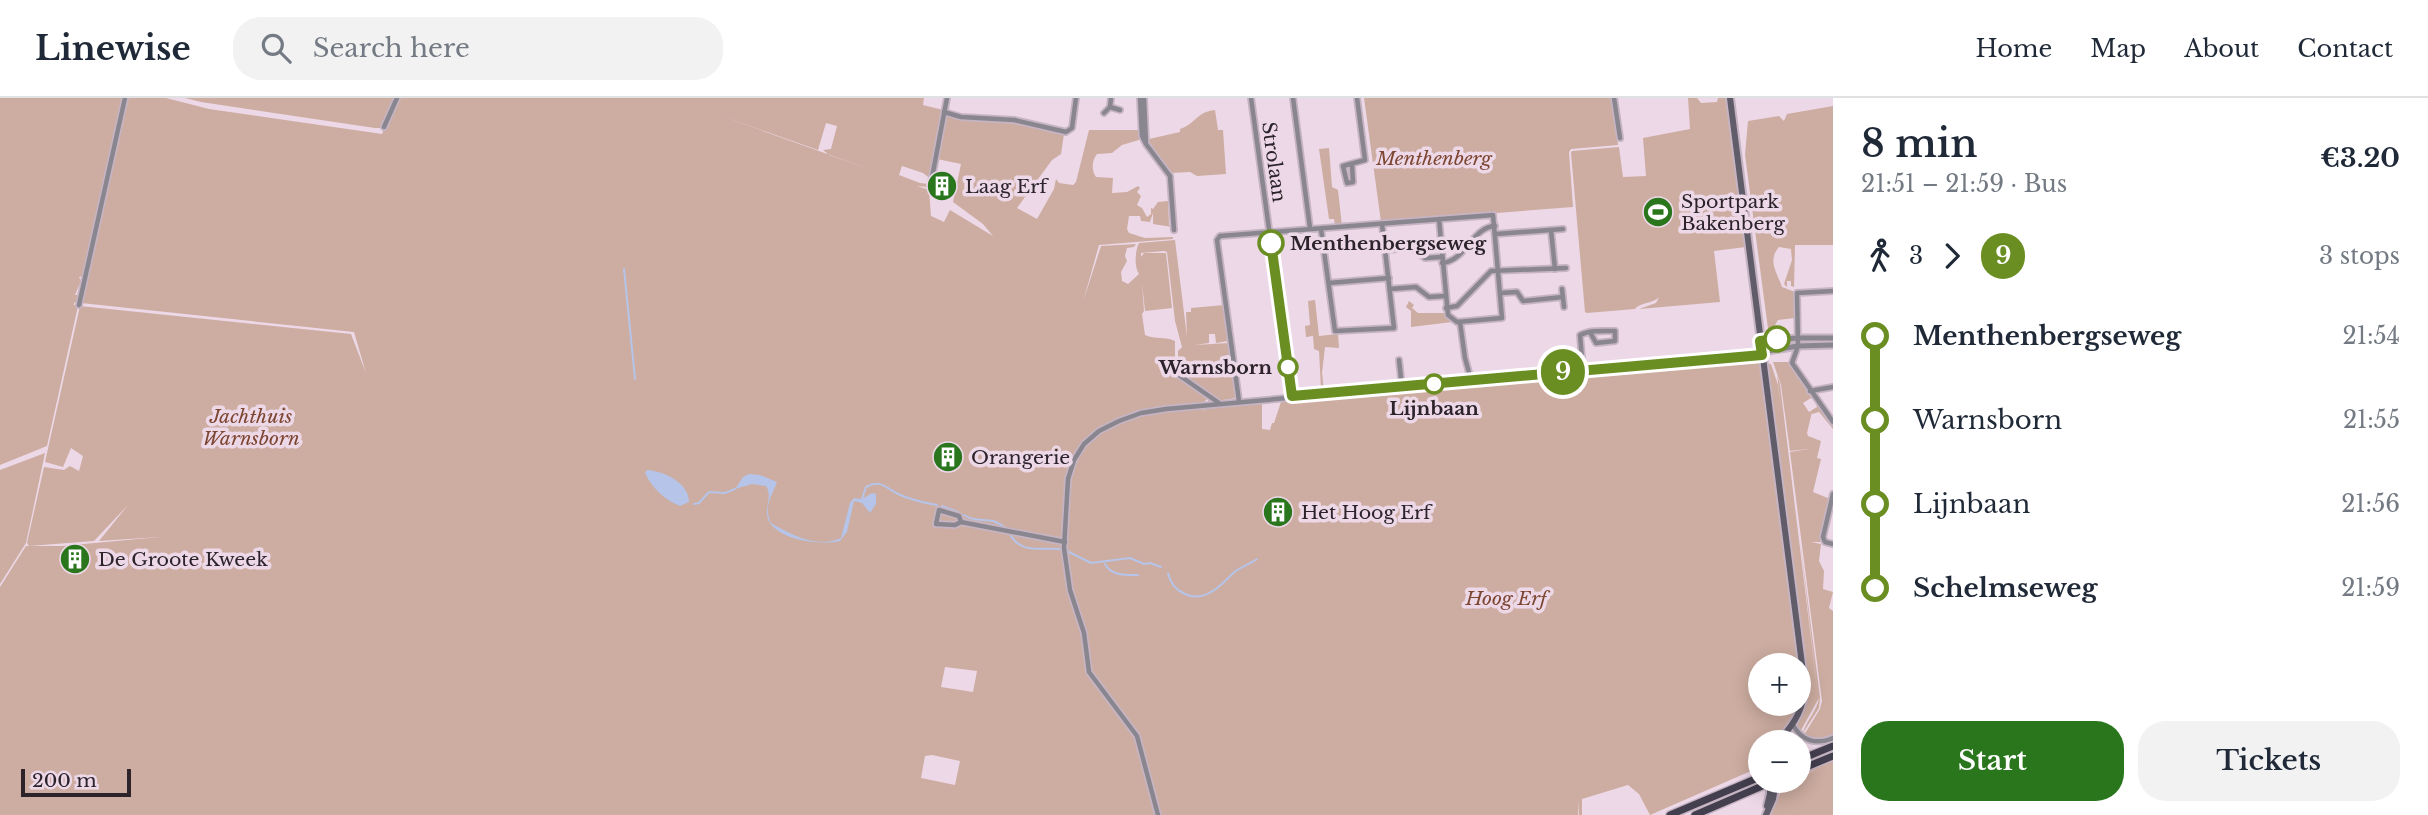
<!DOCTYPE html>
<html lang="en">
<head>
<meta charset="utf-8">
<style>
  :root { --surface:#fff; --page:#f2f2f3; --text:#1f2937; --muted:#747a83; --line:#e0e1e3; --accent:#29761d }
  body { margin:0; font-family:"Libre Baskerville",serif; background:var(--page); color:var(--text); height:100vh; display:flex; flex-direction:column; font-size:26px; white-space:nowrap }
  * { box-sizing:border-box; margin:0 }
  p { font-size:23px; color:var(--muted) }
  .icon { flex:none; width:38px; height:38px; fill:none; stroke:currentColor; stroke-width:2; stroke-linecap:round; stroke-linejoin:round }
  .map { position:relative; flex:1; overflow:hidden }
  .side { display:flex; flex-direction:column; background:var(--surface); width:595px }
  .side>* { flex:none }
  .badge { padding:0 14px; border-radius:23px; font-size:24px; line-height:46px }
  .buttons { position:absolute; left:1748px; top:555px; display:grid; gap:14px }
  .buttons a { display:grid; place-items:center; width:63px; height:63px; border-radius:50%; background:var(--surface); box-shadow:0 4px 18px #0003; font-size:35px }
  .scale { position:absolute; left:21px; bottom:18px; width:110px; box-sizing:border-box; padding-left:7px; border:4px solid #2c242a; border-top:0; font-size:19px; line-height:24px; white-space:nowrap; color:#2c242a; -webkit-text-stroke:5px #edd8e8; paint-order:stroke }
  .map>.badge { position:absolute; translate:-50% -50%; box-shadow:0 0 0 4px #fff }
  .legs { display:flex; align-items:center; gap:10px; height:77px; padding:0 28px; font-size:23px }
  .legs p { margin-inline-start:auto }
  .summary { display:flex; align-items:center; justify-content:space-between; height:119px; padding:0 28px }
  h1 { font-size:38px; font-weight:600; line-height:52px }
  .primary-button { display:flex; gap:14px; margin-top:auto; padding:14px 28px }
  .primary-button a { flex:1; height:80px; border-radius:28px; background:var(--accent); color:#fff; font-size:28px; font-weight:600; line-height:80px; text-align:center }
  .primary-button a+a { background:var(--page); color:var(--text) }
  ul { padding:0 28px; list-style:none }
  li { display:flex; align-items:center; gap:24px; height:84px; font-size:26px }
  li i { display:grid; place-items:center; width:10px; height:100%; margin:0 9px; background:currentColor }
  li i::after { content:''; width:18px; height:18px; margin:-9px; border:5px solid; border-radius:50%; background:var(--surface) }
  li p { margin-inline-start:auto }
  li:first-child i { background:linear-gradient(#0000 50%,currentColor 0) }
  li:last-child i { background:linear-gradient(currentColor 50%,#0000 0) }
  header { display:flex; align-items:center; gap:42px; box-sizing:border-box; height:98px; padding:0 35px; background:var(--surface); border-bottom:2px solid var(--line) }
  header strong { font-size:33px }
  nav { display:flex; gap:38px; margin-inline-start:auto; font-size:24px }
  .search { width:490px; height:63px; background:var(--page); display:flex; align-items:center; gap:18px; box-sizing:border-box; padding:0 24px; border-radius:28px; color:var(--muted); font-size:26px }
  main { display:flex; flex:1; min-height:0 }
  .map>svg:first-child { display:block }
  .green { fill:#cdada1; fill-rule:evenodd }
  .water { fill:#b5c4e8 }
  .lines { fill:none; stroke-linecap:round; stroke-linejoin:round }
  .stream { stroke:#b5c4e8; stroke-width:2 }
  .minor-casing { stroke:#c6b4c2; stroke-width:8 }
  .tertiary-casing { stroke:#c6b4c2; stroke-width:9 }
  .secondary-casing { stroke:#c6b4c2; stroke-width:10 }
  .primary-casing { stroke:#c6b4c2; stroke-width:10 }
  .minor { stroke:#898690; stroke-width:4.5 }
  .tertiary { stroke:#898690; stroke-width:5 }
  .secondary { stroke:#615c6a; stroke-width:6 }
  .primary { stroke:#443f4f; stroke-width:7 }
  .line-1-casing { stroke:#fff; stroke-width:16 }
  .line-1 { stroke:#6b8e23; stroke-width:10 }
  .stop-1-dot { fill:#fff; stroke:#6b8e23; stroke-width:3.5 }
  .labels { text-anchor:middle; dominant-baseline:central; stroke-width:7; stroke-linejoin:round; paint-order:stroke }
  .park-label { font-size:19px; font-style:italic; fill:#7d4631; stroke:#edd8e8 }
  .street-label { font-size:19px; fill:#2c242a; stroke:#edd8e8 }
  .poi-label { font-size:19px; fill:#2c242a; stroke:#edd8e8; text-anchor:start }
  .stop-label { font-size:19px; font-weight:bold; fill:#2c242a; stroke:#edd8e8; text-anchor:start }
</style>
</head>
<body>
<header>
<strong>Linewise</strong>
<div class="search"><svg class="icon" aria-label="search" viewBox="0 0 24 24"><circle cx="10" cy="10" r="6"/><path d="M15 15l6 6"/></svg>Search here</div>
<nav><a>Home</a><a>Map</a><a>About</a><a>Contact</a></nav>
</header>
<main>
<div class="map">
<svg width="1833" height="717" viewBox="0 0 1833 717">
  <rect width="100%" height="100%" fill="#edd8e8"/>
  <g class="green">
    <path d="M0,0h124l-23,108 -4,-1 3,2 -16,69 -5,1 2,4 -6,14h5l-1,5 -5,3v2l4,1 -31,140 -47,19z"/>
    <path d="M126,0h40l43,11 173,25 16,-36h526l-1,7 20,5 -12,69 -8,-6 -21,-7 -3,9 21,8 9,1 -2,3 -10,-1 12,4 2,26 13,6 6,-12 43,26 -10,-12 -30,-22 8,-38 -24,-5 9,-45 61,6 57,14 -3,20 -9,6 -35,48 20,11 17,-30 2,-10 3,4 14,2 3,-3 13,-52h52l-2,10 -17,5 -10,8 -15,1c-5,6 -6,16 -1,23l17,1 -1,15 15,-1 11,-6 2,2 -3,4 4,4 -4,9 5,3 5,9 4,-3v-6l2,1 5,-7 10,-1 1,24 3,2 -19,-3v-11l-3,9 -9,-1 -1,-5h-11l-2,13 2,4 16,5 28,-1v2l-74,6 -16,57 18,-56 35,-2 -2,3 -7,1 -2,8 2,5 -6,11 1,9 6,3 11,-10c-5,-7 -4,-23 0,-31l36,-3 12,97 -1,-25h5v-4l33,-3 4,36 -12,2 -1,-9h-6v9l-14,2 34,-2 8,55 -29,4v-4l-6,6 -34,3h34l2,4 1,-4 5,-2 5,3 -1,-3 63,-6 2,2 -17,2v26l8,1 2,-7h2l7,-21 12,-3 435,-38 33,2 41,318c-3,31 -8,37 -27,61h-15v25l-110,48 -11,-21 -11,-9 -46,14v16h-3l-1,-14v14h-420l-21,-80 -34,-46 1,-4 -3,5 35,46 21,79h-1157v-228l26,-41h36l98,-9 -61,4 29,-36 -34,36 -65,5 -2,-3 17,-76 20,3 6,-4 9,5 4,-15 -12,-8 -8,19 -18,-5 35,-156 271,28 15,39 -12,-41 -273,-29zM707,13l111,39 8,-27 11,3 -6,23 -8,1 6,5 46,16zM1164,153l3,1 8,69 7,26 -4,4v18l-3,-12v-16c-9,-5 -20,-1 -30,-6l-3,-21 2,-3 -2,-28 3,28 27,-3 -6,-55h-22l-3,4v12v-16zM1760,567h39v39h-39zM945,569l32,4 -4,21 -32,-5zM932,657l28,6 -5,24 -34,-7 4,-22z"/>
    <path d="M185,0h211l-14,30h-7l-174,-26z"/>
    <path d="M1145,0l4,41 31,-7v-3c16,-5 16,-17 35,-19l3,20h5l3,44 -29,2 -7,-4 -20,1 -23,-30z"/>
    <path d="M1364,0h249l5,47 -47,4 -2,3 4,55 -192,15z"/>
    <path d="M1688,0h9l4,5 16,-1 1,-4h9l19,149 -32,4 6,51 -81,7 17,-6 3,-6c-6,7 -19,5 -24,12l-48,4 -2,-1 -14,-159 1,-2 47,-4 4,30 23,-1 -3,-38 47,-9z"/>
    <path d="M1833,8v139h-38l-1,42 -3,-1v-5h-4v6l-3,-3 8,-24 -1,-11 -12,-2c-12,14 -2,25 3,40l13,5v26l-17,2 -3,5 1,7 -7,4 -24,-181 3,-34 31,-5 5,5 3,-7z"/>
    <path d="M1329,50l3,39 6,3 4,36h-7l-1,-7h-5l-10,-70z"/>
    <path d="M1315,202l4,36 19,-2 1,14 -14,-1 -3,26 2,18 -7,2v-3l4,-1 -2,-38 -5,-2 -1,-13 -7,1 -1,-11 5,-1 -2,-24z"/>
    <path d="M1409,203l5,4 -2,3 6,5h27l7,9 -41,5v-16l-5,-4z"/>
    <path d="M1773,264h16l25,38 -3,-2 -8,5 6,9 8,-5 -1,-4 17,22v4l-14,-17 -7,2v-2l-5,21 1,3 13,5 -4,17 4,1 -8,33 17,7 -9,43h-10l10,2 -2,17 5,10 -1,18 10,3 -4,16 4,3v125c-12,5 -18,5 -29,-1l16,-26 2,-8 -32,-249 19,-3 -19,2 -9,-66z"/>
    <path d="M1766,265l5,1 7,21 4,29 -5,-39 3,9 38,312 -18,-156 20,157 -1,11 -16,25c3,-12 14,-22 16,-35l-19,34 -3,-8 9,-25z"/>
    <path d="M45,355l-19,90 -26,41v-114z"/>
    <path d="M1833,660v57h-63l13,-28 5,-3h-3v-3l14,-1v-2l22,-11 -22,10v-4z"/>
  </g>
  <g class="water">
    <path d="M647,372c17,1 42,13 42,32l-9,4c-15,-6 -28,-18 -35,-33z"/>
    <path d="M749,376l11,1 17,7c-5,14 -14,25 -6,41 21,12 46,26 70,15l9,-35 4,-5 8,1 10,-6 4,1v10l-6,9 -8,-10 -8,-2 -7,31 -7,9c-19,5 -64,-1 -72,-22 -4,-11 5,-23 -2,-33l-14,-2 -17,5 8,-12z"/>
  </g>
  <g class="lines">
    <g class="stream">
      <path d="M624,171l11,110"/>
      <path d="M862,401l4,-12c15,-8 20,1 32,7 11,5 27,9 39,11"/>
      <path d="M694,406l5,-1 10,-11 16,1 10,-4"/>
      <path d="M942,408l16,6"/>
      <path d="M964,417c15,10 26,-1 41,13"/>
      <path d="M1010,436c11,21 32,13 50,15"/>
      <path d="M1067,453l24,12 39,-5 14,6 6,-1 11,4"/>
      <path d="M1105,466c6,12 21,11 33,11"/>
      <path d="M1168,475c4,19 25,30 43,19 10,-5 17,-15 26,-22 7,-4 14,-7 20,-11"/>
    </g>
    <g class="minor-casing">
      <g id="minor">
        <path d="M1140,0l2,38 3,6"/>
        <path d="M1144,0l2,46 24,32 4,54"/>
        <path d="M1251,0l41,298"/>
        <path d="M1293,0l17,130"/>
        <path d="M1614,0l6,40"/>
        <path d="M1110,9l10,3"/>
        <path d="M944,14l17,5 53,3 52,12 6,-4 4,-30"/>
        <path d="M1104,15l6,-6 1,-9"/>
        <path d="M384,29l13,-29"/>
        <path d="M1352,67l1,17 -6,1 -4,-17 22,-6 -8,-62"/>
        <path d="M930,90l17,-90"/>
        <path d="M1321,131l14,102 59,-3 -12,-104"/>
        <path d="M1551,132l4,39"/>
        <path d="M1496,136l67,-5"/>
        <path d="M1385,152l26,-2 14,10 17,-1"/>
        <path d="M1442,165c24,-2 30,-36 53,-37"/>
        <path d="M1329,185l60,-5"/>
        <path d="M1390,191l26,-2 13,10 16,-1"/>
        <path d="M1562,191l2,18"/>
        <path d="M1833,193l-36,2 1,53 -6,17 41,59"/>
        <path d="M1501,195l16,-1 6,9 40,-4"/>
        <path d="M79,207l46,-207"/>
        <path d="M1446,210l11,-2 34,-35 75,-3"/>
        <path d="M1460,224l5,36 6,22"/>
        <path d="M1737,260h26"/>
        <path d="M1399,262l3,27"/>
        <path d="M1163,266l56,39"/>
        <path d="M1583,272l-3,-35c10,-5 23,-4 35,-4v10l-19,2 -6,-11"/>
        <path d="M1810,293l23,-4"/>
        <path d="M1239,303l-22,-161 3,-4 273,-21 9,103 -45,4 -9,-7 -9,-96"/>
        <path d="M1833,396l-10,43 2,5 8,2"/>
        <path d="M939,412l20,6 2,6 -6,3 -19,-1z"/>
        <path d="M961,424l104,20"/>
        <path d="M1793,627c9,16 23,20 40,13"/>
        <path d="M1158,717l-21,-79 -48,-64 -5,-39 -14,-43 -6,-42 4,-69 6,-19 10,-16 15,-13 20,-10 22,-8 25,-4 596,-54"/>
      </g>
    </g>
    <g class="tertiary-casing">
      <g id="tertiary">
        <path d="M1761,243l37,-3h35"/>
        <path d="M1762,254l36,-6 35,-1"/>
      </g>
    </g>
    <g class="secondary-casing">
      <g id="secondary">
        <path d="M1730,0l74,582c2,27 -9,43 -26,62"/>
        <path d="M1767,708l3,-12v-14"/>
        <path d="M1766,717l7,-16 3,-19"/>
      </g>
    </g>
    <g class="primary-casing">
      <g id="primary">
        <path d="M1799,662l34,-14"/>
        <path d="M1799,672l34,-14"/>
        <path d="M1670,717l90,-38"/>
        <path d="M1695,717l81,-35"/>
      </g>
    </g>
    <use href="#minor" class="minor"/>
    <use href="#tertiary" class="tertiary"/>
    <use href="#secondary" class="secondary"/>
    <use href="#primary" class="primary"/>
  </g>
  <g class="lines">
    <g class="line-1-casing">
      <path id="line-1" d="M1271,145l21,153 470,-41 -2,-14 17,-2"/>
    </g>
    <use href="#line-1" class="line-1"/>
  </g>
  <defs>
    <g id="building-disc" transform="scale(1.575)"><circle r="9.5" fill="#29761d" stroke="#edd8e8"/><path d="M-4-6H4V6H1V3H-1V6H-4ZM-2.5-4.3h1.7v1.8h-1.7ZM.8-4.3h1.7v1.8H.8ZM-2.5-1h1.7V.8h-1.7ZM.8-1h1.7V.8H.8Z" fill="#fff"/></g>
    <g id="stadium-disc" transform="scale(1.575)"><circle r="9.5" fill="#29761d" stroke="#edd8e8"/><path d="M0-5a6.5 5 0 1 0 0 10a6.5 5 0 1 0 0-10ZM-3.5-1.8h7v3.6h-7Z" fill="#fff"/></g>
  </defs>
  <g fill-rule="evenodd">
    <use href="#building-disc" x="942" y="88"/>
    <use href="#stadium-disc" x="1658" y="114"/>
    <use href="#building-disc" x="948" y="359"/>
    <use href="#building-disc" x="1278" y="414"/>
    <use href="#building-disc" x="75" y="461"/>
  </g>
  <g class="stop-1-dot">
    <circle cx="1271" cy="145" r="12"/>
    <circle cx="1777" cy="241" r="12"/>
    <circle cx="1288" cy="269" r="9"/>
    <circle cx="1434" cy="286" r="9"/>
  </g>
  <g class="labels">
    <g class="park-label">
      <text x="1434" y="60">Menthenberg</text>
      <text x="251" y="318">Jachthuis<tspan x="251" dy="22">Warnsborn</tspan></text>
      <text x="1506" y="500">Hoog Erf</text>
    </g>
    <g class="street-label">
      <text transform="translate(1274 64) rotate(82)">Strolaan</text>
    </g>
    <g class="poi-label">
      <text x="965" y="88">Laag Erf</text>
      <text x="1681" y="103">Sportpark<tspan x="1681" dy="22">Bakenberg</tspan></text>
      <text x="971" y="359">Orangerie</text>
      <text x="1301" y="414">Het Hoog Erf</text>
      <text x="98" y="461">De Groote Kweek</text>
    </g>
    <g class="stop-label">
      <text x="1290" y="145">Menthenbergseweg</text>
      <text x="1272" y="269" text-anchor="end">Warnsborn</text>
      <text x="1434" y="310" text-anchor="middle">Lijnbaan</text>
    </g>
  </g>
</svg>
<div class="buttons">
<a>+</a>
<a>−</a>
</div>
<div class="scale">200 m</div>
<b class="badge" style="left:1563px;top:274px;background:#6b8e23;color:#fff">9</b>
</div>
<section class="side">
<div class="summary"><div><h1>8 min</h1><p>21:51 – 21:59 · Bus</p></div><b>€3.20</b></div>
<div class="legs"><svg class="icon" aria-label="walk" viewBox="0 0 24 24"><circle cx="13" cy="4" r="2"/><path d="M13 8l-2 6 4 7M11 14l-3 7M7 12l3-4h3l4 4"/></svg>3<svg class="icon" aria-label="forward" viewBox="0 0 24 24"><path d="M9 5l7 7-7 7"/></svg><b class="badge" style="background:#6b8e23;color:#fff">9</b><p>3 stops</p></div>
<ul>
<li><i style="color:#6b8e23"></i><b>Menthenbergseweg</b><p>21:54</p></li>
<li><i style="color:#6b8e23"></i><span>Warnsborn</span><p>21:55</p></li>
<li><i style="color:#6b8e23"></i><span>Lijnbaan</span><p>21:56</p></li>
<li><i style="color:#6b8e23"></i><b>Schelmseweg</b><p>21:59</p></li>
</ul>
<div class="primary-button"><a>Start</a><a>Tickets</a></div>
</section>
</main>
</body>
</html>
